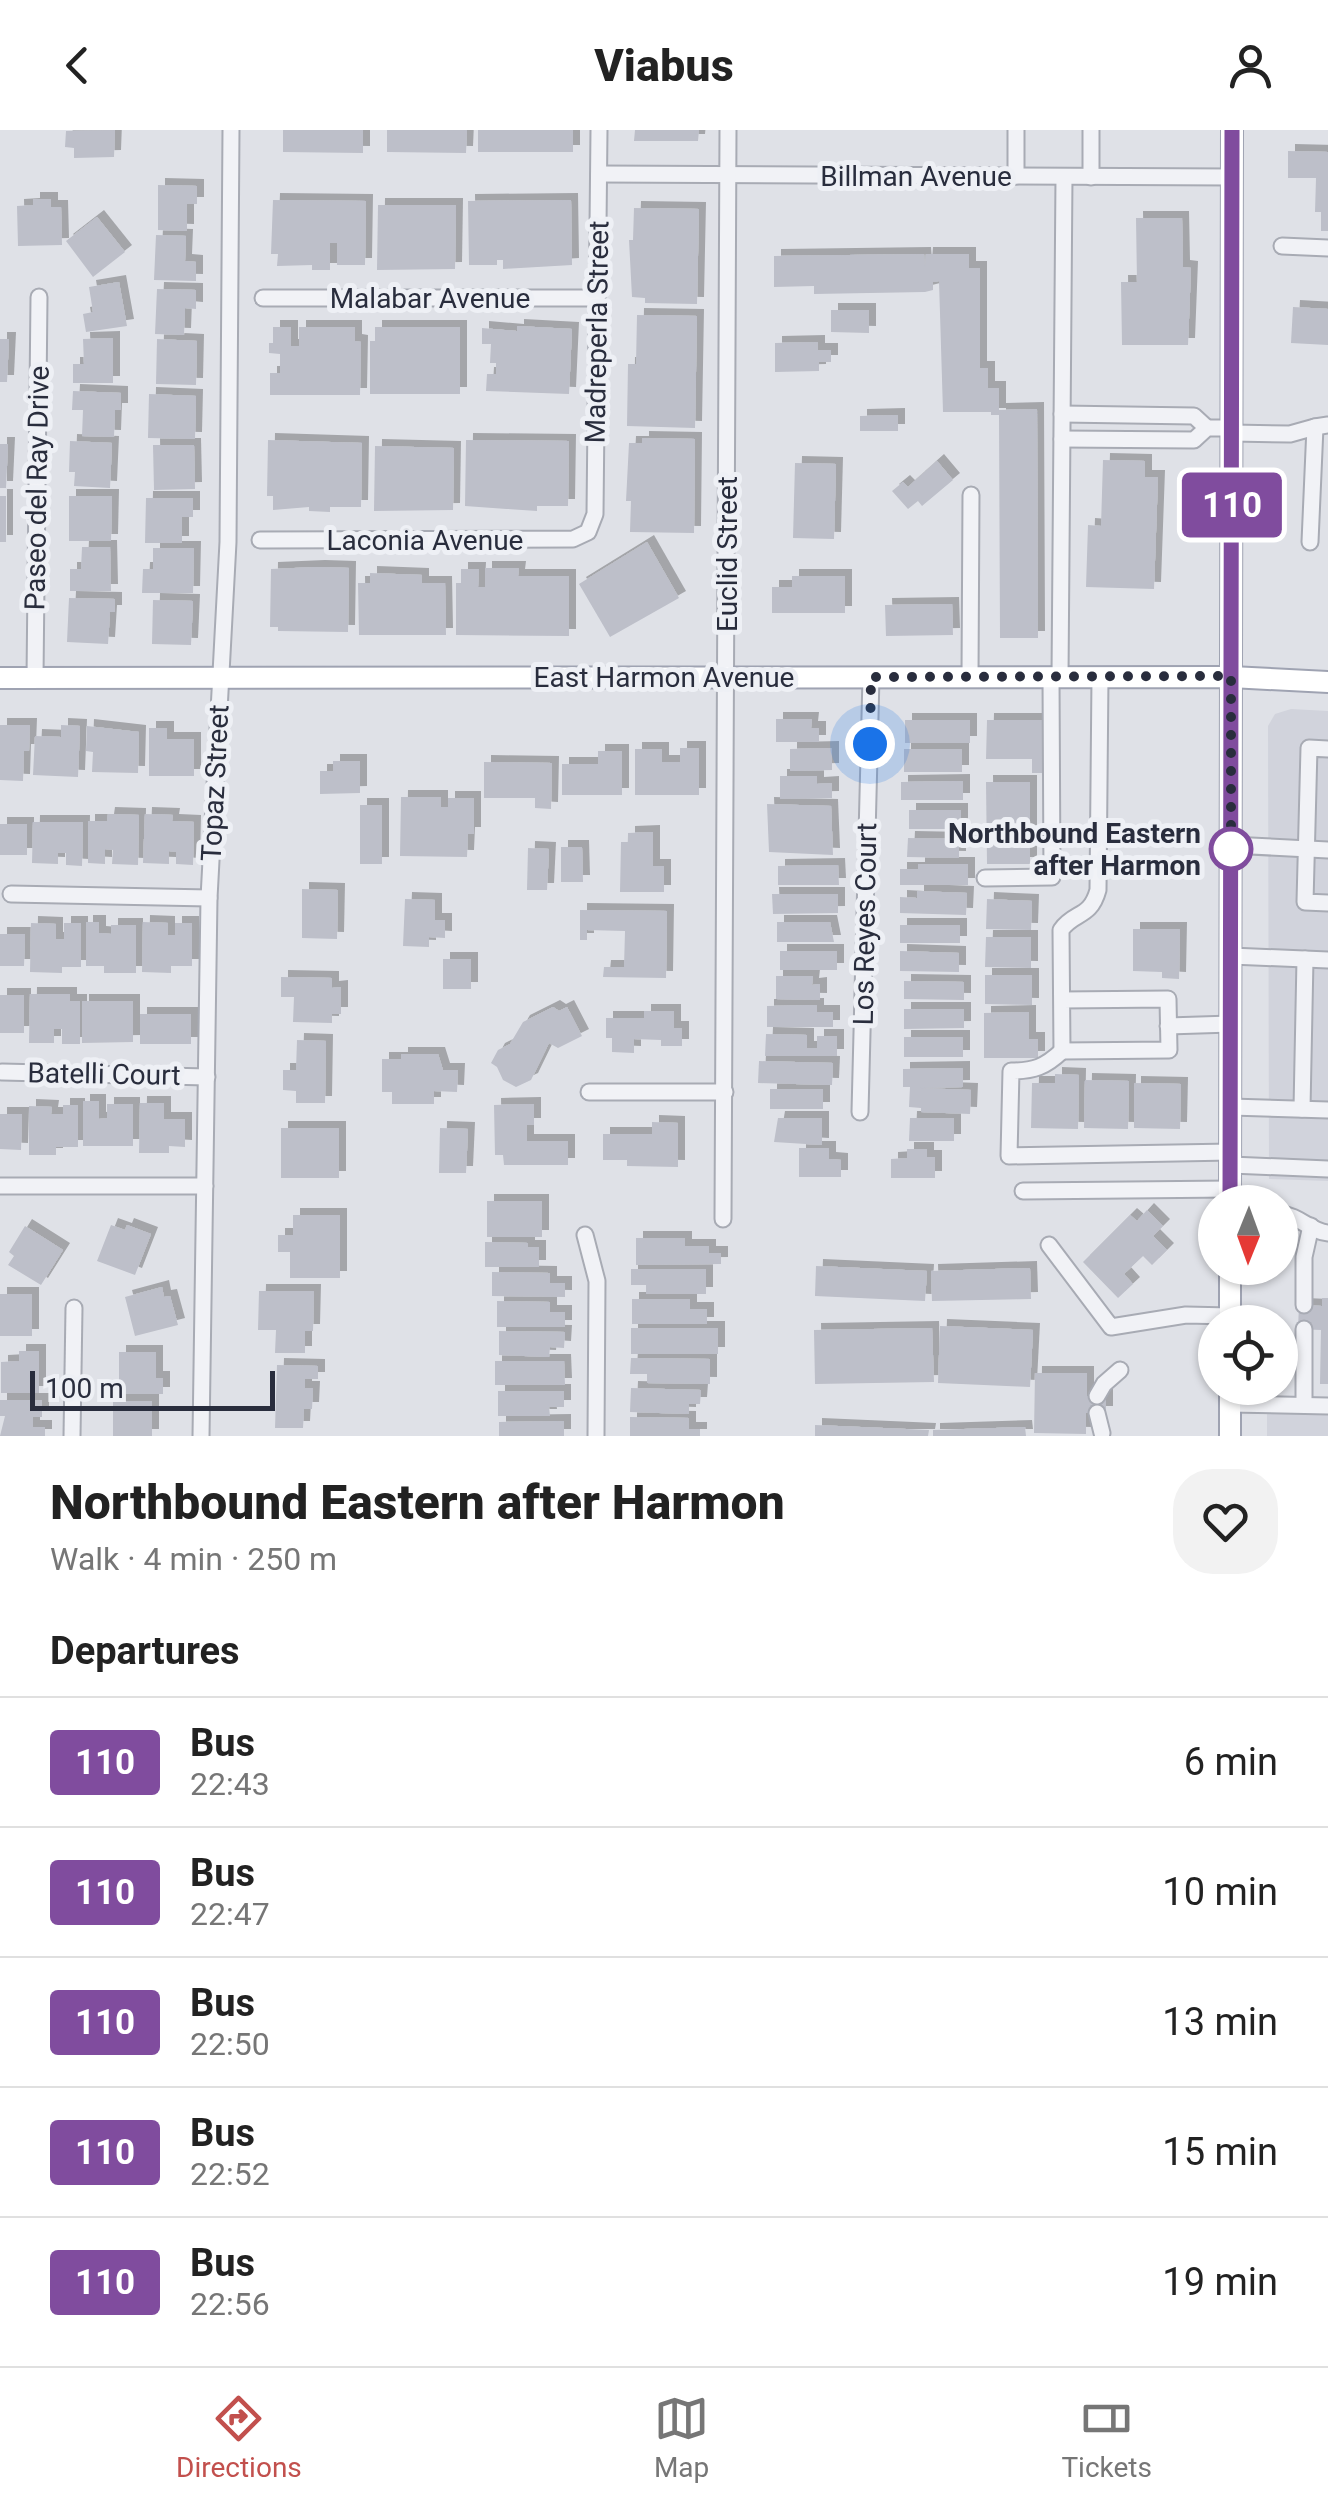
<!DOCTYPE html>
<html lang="en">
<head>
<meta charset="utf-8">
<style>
  :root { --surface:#fff; --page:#f2f2f2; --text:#222; --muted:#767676; --line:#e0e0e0; --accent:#c2504d }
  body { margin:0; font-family:Roboto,sans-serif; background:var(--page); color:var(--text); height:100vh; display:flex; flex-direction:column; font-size:38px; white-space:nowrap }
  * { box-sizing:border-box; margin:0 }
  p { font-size:32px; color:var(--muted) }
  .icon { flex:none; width:55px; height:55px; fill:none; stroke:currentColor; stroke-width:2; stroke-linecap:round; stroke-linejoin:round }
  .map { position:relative; height:1306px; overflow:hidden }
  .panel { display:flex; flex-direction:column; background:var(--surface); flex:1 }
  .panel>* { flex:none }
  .badge { padding:0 20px; border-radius:8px; font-size:35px; line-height:65px }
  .needle { width:65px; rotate:181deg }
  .fabs { position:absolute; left:1198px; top:1055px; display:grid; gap:20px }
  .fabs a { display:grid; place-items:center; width:100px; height:100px; border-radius:50%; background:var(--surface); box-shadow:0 2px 8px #0004; font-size:50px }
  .scale { position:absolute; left:30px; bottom:25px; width:245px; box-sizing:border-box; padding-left:10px; border:5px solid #292d3d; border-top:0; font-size:28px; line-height:35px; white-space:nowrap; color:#292d3d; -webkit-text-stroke:8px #eef0f5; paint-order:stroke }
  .you { position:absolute; width:50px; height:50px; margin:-25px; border:8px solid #fff; border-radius:50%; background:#1a73e8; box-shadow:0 0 0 15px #1a73e833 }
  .map>.badge { position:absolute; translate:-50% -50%; box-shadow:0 0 0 5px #fff }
  h2 { padding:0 50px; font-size:38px; line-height:90px }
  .round { display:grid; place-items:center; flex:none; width:105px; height:105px; border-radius:40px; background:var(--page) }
  .head { display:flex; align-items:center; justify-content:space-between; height:170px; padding:0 50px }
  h1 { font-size:48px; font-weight:800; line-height:75px }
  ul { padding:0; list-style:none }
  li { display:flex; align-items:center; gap:30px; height:130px; padding:0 50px; border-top:2px solid var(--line) }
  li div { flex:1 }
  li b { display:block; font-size:38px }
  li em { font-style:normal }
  li .badge { min-width:110px; font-weight:700; text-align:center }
  header { display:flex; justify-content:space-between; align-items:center; height:130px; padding:0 50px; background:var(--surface); font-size:45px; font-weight:800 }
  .tab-bar { display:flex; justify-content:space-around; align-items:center; height:140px; border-top:2px solid var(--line); background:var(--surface); font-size:28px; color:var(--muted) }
  .tab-bar a { display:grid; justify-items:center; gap:5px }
  .tab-bar .on { color:var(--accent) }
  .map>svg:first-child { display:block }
  .built { fill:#d1d3dc }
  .building { fill:#bdbfc9; filter:url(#shadow) }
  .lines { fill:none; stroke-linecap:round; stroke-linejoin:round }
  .minor-casing { stroke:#a8abb4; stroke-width:19 }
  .major-casing { stroke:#9fa3b2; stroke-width:24 }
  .minor { stroke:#f1f2f6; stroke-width:15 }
  .major { stroke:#fff; stroke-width:20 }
  .line-casing { stroke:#fff; stroke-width:22 }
  .line { stroke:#804c9e; stroke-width:15 }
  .walk { stroke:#292d3d; stroke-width:10; stroke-dasharray:0 18 }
  .stop-dot { fill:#fff; stroke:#804c9e; stroke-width:5 }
  .labels { text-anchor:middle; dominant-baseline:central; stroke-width:10; stroke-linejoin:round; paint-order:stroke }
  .street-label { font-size:28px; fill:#292d3d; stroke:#eef0f5 }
  .stop-label { font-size:28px; font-weight:bold; fill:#292d3d; stroke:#eef0f5; text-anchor:end }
</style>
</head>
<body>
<header><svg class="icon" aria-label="back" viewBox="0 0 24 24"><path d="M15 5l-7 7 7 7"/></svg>Viabus<svg class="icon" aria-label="person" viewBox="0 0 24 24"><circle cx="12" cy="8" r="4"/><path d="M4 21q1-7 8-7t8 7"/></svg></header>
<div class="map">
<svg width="1328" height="1306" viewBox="0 0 1328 1306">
  <defs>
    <filter id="shadow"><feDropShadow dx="7" dy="-7" stdDeviation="0" flood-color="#0004"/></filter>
  </defs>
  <rect width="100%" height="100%" fill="#dfe1e7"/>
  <g class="built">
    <path d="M1291,579l37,2v470l-59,-2 -1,-453 7,-12z"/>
    <path d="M1267,1280l61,2v24h-61z"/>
  </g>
  <g class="building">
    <path d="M115,0l-1,27 -40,1v-10l-9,-1 1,-16z"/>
    <path d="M283,0h80v23l-80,-1z"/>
    <path d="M387,0h80l-1,23 -79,-1z"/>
    <rect x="478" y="0" width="95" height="22"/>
    <path d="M635,0h64l-1,11h-64z"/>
    <path d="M1288,21l40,1v79h-7v-19h-6l1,-34h-28z"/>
    <path d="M158,55l39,1v18h-10v27l-29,-1z"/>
    <path d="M33,69h18v8h10l1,38 -44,1 -1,-40 16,-1z"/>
    <path d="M273,70l93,1 -1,64h-28v-22h-7v27h-18v-5l-35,1 1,-12h-7z"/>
    <path d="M571,70l1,65 -69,4v-9h-6v5h-28l-1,-64z"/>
    <path d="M378,75h78l-1,64 -78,1z"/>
    <path d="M634,78l65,1 -2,95 -52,-1v-5l-13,-1 -3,-57h4z"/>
    <path d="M97,87l28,35 -32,25 -27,-36z"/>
    <path d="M1136,88h46l1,49 8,1 -3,77h-66l-1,-63h16z"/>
    <path d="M156,105l30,1 -1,25 11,1v19l-42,-1z"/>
    <path d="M924,124l1,13 1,-13h43v14h11v100h8v20h11v22l38,-1 1,229h-38l-1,-223h-8v-3h-48l-4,-131 -6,1v8l-8,2 -111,2v-8l-40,1v-31z"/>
    <path d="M119,152l8,44 -41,6 -3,-18 10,-2 -4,-25z"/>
    <path d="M157,159l39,1v19l-11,-1 -1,27 -29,-1z"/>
    <path d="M1293,177l35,2v36l-37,-2z"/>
    <path d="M831,180h38v23l-38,-1z"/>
    <path d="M637,185l60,1 -2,112 -68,-2 1,-62h8z"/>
    <path d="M517,196l55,3 -3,65 -83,-3 1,-17h9v-11h-6l1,-19h-9v-16l35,3z"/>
    <path d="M273,197h18v19h8v-19h56v14l6,1 -1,53h-90v-22h10v-19l-11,-1v-10h4z"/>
    <path d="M375,197h85v67h-90v-53h5z"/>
    <path d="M113,208v45h-40v-19h11l-1,-25z"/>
    <path d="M0,209h9l-2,43h-7z"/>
    <path d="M157,209l40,2 -1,44 -40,-1z"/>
    <path d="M818,212v8h13v12h-12v9l-44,1v-29z"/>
    <path d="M73,261l48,2v17h-6l-1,27 -32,-1 1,-26h-11z"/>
    <path d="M149,264l47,2 -1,43 -47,-1z"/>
    <path d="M898,285v16h-38v-15z"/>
    <path d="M642,308l53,1 -1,94 -64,-1 1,-31h-5l3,-58h13z"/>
    <path d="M268,310l94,3 -1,64h-31v5l-21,-1v-4l-36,3v-14h-6z"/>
    <path d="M466,310l103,1 -1,65h-31v5l-72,-5z"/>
    <path d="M70,311l42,2 -2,45 -36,-2 1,-14h-6z"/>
    <path d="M0,314h8l-2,44h-6z"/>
    <path d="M153,315h41l1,44 -41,1z"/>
    <path d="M375,316l79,2 -1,62 -79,1z"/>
    <path d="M1103,330l42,1v16h13l-4,112 -68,-2 2,-62 13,1z"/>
    <path d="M937,331l16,19 -31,26 -4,-5 -10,8 -16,-18 11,-9 5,5z"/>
    <path d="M795,333l41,1 -2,75 -41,-1z"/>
    <rect x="0" y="366" width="6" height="46"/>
    <path d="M69,366h43l-1,45h-42z"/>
    <path d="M146,368h47v19h-11v26h-37z"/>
    <path d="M647,412l32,56 -69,39 -31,-53z"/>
    <path d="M82,417h28l1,44h-41v-22h11z"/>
    <path d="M153,418h41l-1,45h-51l1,-24h10z"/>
    <path d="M318,437l31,1 -1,64 -70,-1v-4h-8l1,-58z"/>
    <path d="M485,438h34l-1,8h51v60l-113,-1v-52h5v-14h18l-1,18h7z"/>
    <path d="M370,443l52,2v8h23l1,52h-87l-1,-52h12z"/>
    <path d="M792,446h53v37h-73v-26h20z"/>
    <path d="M69,468l46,1v13h-5l-2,32 -41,-2z"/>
    <path d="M153,470l40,1 -2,44 -39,-1z"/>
    <path d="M952,474l1,31 -67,1 -1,-31z"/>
    <path d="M776,589h36l-1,9h8v14h-43z"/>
    <rect x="905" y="590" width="65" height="23"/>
    <path d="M987,590h58l-1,53h-12v-14h-46z"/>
    <path d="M0,595h30l-1,26h-5l-1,30 -23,-1z"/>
    <path d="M61,595l19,1 -2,51 -45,-2 2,-39 26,1z"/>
    <path d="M87,596l52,6 -1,41 -46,-1 1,-20 -7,-1z"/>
    <path d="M149,598h18v11h27v37h-45z"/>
    <path d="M680,618h19v47h-64v-46h27v13h18z"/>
    <path d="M832,618v22l-42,1v-22z"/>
    <rect x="904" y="619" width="58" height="23"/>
    <path d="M598,621h24v44h-60v-31h36z"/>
    <path d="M333,631h27v32l-40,1v-23h13z"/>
    <path d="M484,632l68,1 -1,46 -16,-1v-10h-51z"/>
    <path d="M780,646h37v8l15,-1v15l-52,1z"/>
    <path d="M963,651v19h-62v-18z"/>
    <path d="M986,652h44v82h-43z"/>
    <path d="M401,667h40v10h7v-9h26v36h-6l-1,23 -67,-1z"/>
    <path d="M767,674l64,2 2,49 -64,-3z"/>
    <rect x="360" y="675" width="22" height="59"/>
    <rect x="909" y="680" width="52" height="19"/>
    <path d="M108,684l31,1 -1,50 -26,-1 1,-14 -8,-1v15l-17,-1v-42h19z"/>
    <path d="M145,684l28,1 -1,6 22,1 -1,43 -17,-1v-12l-7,-1v13l-26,-1z"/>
    <path d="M33,692h50l-1,44 -16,-1v-12h-8v11l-26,-1z"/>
    <rect x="0" y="694" width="27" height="31"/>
    <path d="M653,702v34h11v26h-44l1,-50h7v-9z"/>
    <path d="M908,708l51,1v19l-52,-1z"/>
    <path d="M561,717h21l1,35h-22z"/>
    <path d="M528,718l21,1 -2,41h-20z"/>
    <path d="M918,734h50v21h-68v-16h18z"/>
    <path d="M838,735l1,20h-61v-19z"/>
    <path d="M302,759l36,1 -1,49 -35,-1z"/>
    <path d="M917,761l50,2 -1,22 -66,-2v-16l17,1z"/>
    <path d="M772,764h66v19l-65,1z"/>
    <path d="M405,769l30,1v20h10v18l-16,-1v10l-26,-1z"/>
    <path d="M987,769l45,2 -1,29 -45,-1z"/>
    <path d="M580,780l87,1 -1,67 -63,-1 1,-10h20l1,-36 -38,-1v10h-7z"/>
    <path d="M86,792h13v11l12,1v-9h25v48h-32v-7h-18z"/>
    <path d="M143,792l25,1v12h7v-12h17v43h-21v7l-29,-1z"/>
    <path d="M777,792h53l4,20h-57z"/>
    <path d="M31,793l25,1v15h8v-16h17v44h-19v6l-32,-1z"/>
    <rect x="900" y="795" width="60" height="18"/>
    <path d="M1133,799h47l-1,50 -17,-1v-6l-29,-1z"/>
    <path d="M0,804h25l-1,32h-24z"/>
    <path d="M986,807h45v31l-46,-1z"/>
    <rect x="780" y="821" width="57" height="19"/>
    <path d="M900,821l59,2v19l-59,-1z"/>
    <rect x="443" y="829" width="28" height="30"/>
    <path d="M985,845h47v30l-47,-1z"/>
    <path d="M776,846h37l-1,9 8,-1v16l-44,-1z"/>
    <path d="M281,847l51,1v10l9,-1v27h-9v9l-39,-1 1,-25h-13z"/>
    <path d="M904,851l60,1v18l-60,-1z"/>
    <path d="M30,864h40v7h10v43h-18v-15h-8v14h-25z"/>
    <rect x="0" y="865" width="24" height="38"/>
    <path d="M82,871h51v41l-51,1z"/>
    <path d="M817,875v7h16v15h-66v-21z"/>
    <path d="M553,877l6,4 8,-4 15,29 -24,12 -9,-5 -18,37 -15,7 -13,-7 -6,-13 -6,-4 7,-13 12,-6 13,-22z"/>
    <path d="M904,879h60v19l-60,1z"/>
    <path d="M644,881h30v17h8v18h-21v-6l-27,-1v14l-22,-1v-14h-6v-20h38z"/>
    <path d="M1029,882v27h9v19h-54v-45z"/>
    <rect x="140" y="884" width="51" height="30"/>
    <path d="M766,904l41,1v13h10v-12h20v20h-72z"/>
    <rect x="904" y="907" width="59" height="20"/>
    <path d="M297,910l29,1 -1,62h-29v-12l-13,-1v-20h13z"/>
    <path d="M401,924h37l5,16h15l-1,22 -23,-1v13h-42v-12h-10v-33h19z"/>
    <path d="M759,931l74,2 -1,22 -74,-2z"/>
    <path d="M963,938v19l-43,1 51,2 -1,24 -49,-2v-4l-12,-1 1,-20h-7v-18z"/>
    <path d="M1055,944l24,1 -1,54 -47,-1 1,-45h23z"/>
    <path d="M1085,950l44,1 -1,48 -44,-1z"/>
    <path d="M1134,953l47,1 -1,45 -46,-1z"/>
    <rect x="770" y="959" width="53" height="20"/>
    <path d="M83,971h16v18l8,-1v-14h26v42h-50z"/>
    <path d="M140,973h24v16h21v28l-16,-1v7h-30z"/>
    <path d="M534,974v21h-7v16h41v24h-64l-1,-10h-8l-1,-50z"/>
    <path d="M63,975h15v42h-22v8h-27v-49l23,1 -1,7h12z"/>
    <path d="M0,984h22l-1,36 -21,-1z"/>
    <path d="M778,988h44v27l-48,-3z"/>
    <path d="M910,988h44v23h-45z"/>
    <path d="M652,992l26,1v44l-51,-1v-6h-24v-26h49z"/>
    <rect x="281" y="998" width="58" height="50"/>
    <path d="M440,998l28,1 -2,44h-27z"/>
    <path d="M799,1018h30v11l12,1v17h-42z"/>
    <path d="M907,1019h20v8h8v21h-44v-19l16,-1z"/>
    <rect x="487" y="1071" width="55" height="36"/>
    <path d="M1147,1080l16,16 -10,10 14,14 -15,15 -9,-9 -19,18 9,10 -15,14 -35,-36 47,-47 7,6z"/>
    <path d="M293,1085h47v63h-50v-26h-12v-17h15z"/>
    <path d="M111,1095l14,5 2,-5 24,9 -16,41 -38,-14z"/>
    <path d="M25,1096l38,24 -22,35 -33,-20 6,-9 -5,-4z"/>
    <path d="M636,1108h49v8h24v7h12v11l-85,1z"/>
    <path d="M485,1112l43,1v4h11v20h-54z"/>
    <path d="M816,1136l111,5 -2,30 -110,-5z"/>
    <path d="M1030,1138l1,31 -99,2 -1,-30z"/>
    <path d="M631,1139h75v25h-60v-9h-15z"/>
    <path d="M492,1142l58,1v10h15v14l-73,-1z"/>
    <path d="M162,1157l2,10 6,-1 8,29 -43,11 -10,-39z"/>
    <path d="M259,1161h55l-1,40h-8v22h-30l1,-23h-18z"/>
    <rect x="0" y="1164" width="32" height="42"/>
    <path d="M1322,1168h6v86h-8l1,-54 -23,-1 1,-24 23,1z"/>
    <path d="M632,1169h58v10h17v15h-75z"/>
    <path d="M497,1171l53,1v10h15v15h-68z"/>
    <path d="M940,1196l93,4 -3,57 -92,-4z"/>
    <rect x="631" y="1198" width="87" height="26"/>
    <path d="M932,1198l2,54 -119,2 -1,-54z"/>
    <path d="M499,1201l66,1 -1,16 -14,-1 -1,10 -50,-2z"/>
    <path d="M19,1221h20v42h-38v-31l18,-1z"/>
    <path d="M119,1222h37v26h7v16h-44z"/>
    <path d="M631,1228l79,1v25l-63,-1v-9h-17z"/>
    <path d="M495,1231h69l1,24h-70z"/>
    <path d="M277,1235l41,1v13h-13v9h8l-1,21h-8l-1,19h-28z"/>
    <path d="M1035,1243h52v23h19v17h-20v21l-52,-1z"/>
    <path d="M631,1258l70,2 -1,14h-11v10l-59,-2z"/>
    <path d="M498,1261h66v16h-15l1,9h-52z"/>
    <path d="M0,1270h42v17h-9v10h12v9h-45l5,-20h-5z"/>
    <rect x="113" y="1271" width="39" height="35"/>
    <path d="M630,1287l59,1v11h11v7h-70z"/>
    <path d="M564,1291v15h-65v-14z"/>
    <path d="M815,1295l114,5 -1,6h-113z"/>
    <path d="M1025,1297l1,9h-93v-6z"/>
  </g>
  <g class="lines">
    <g class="minor-casing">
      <g id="minor">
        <path d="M1016,0v46"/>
        <path d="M599,44l633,3"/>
        <path d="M1091,47v-47"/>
        <path d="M1282,116l46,2"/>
        <path d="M263,168h333"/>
        <path d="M1062,284l132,2 13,12"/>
        <path d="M1232,303l58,1 25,-7"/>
        <path d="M1062,309l132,1 13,-12h25"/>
        <path d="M260,410l313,-1 15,-7 7,-18 4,-384"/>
        <path d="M1310,412l5,-115 13,-2"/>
        <path d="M970,547l1,-182"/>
        <path d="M1060,547l4,-500"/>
        <path d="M35,548l4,-381"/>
        <path d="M1328,619l-19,-1 -4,154 23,1"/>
        <path d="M1231,715l97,5"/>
        <path d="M985,748l67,-1 -1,-200"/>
        <path d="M11,764l198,4"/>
        <path d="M1231,826l97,4"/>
        <path d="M1062,870l106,-1 1,51 -107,1 -1,-121c13,-19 29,-11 37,-40l2,-213"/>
        <path d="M1168,896l63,-2"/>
        <path d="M1062,921c-17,16 -28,20 -51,20l-2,85 222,-4"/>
        <path d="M2,942l205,5"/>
        <path d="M589,962h136"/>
        <path d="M1231,977l97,3"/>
        <path d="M1302,979l3,-150"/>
        <path d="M860,982l11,-435"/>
        <path d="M1231,1035l97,4"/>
        <path d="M0,1056h205"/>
        <path d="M1023,1061l208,-2"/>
        <path d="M1280,1084c19,1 31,18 48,19"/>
        <path d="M723,1089l5,-1089"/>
        <path d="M585,1105l12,46 -1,155"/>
        <path d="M1049,1115l62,82 75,-12 44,1"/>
        <path d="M1304,1175v-48l7,-31"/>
        <path d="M1304,1199v76"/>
        <path d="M1097,1266l7,-12 16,-14"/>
        <path d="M1230,1274l98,2"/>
        <path d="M1097,1283l5,20"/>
        <path d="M72,1306l2,-128"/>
        <path d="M201,1306l8,-538 19,-356 3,-412"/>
      </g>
    </g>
    <g class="major-casing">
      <g id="major">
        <path d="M0,548l1231,-1 97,5"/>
        <path d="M1230,1072l2,-1072"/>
        <path d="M1230,1192v-54"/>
        <path d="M1230,1306v-48"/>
      </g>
    </g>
    <use href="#minor" class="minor"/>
    <use href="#major" class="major"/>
  </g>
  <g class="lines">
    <g class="line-casing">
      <path id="line" d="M1230,1072l2,-1072"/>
    </g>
    <use href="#line" class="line"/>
    <path class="walk" d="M870,614l1,-67 360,-1v173"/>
  </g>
  <circle class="stop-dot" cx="1231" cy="719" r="20"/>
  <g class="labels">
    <g class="street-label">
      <text x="916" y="46">Billman Avenue</text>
      <text x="430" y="168">Malabar Avenue</text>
      <text transform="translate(597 202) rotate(-89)">Madreperla Street</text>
      <text transform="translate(37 358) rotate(-89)">Paseo del Ray Drive</text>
      <text x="425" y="410">Laconia Avenue</text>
      <text transform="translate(727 424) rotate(-90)">Euclid Street</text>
      <text x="664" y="547">East Harmon Avenue</text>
      <text transform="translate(215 653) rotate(-87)">Topaz Street</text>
      <text transform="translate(865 794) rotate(-89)">Los Reyes Court</text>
      <text transform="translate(104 944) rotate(1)">Batelli Court</text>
    </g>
    <g class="stop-label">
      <text x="1201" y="703">Northbound Eastern<tspan x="1201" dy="32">after Harmon</tspan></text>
    </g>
  </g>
</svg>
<div class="fabs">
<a><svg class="needle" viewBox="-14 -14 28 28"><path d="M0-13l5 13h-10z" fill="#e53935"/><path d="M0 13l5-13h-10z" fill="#767676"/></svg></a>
<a><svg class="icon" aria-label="locate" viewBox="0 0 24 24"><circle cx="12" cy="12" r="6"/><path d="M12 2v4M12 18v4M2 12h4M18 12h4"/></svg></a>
</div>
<div class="scale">100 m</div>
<div class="you" style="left:870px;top:614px"></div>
<b class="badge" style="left:1232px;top:375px;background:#804c9e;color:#fff">110</b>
</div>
<section class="panel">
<div class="head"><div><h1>Northbound Eastern after Harmon</h1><p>Walk · 4 min · 250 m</p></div><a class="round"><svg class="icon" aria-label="heart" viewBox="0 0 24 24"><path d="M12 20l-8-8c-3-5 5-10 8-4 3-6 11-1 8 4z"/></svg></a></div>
<h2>Departures</h2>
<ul>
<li><span class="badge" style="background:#804c9e;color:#fff">110</span><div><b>Bus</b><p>22:43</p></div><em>6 min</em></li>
<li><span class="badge" style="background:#804c9e;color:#fff">110</span><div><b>Bus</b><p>22:47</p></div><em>10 min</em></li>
<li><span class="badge" style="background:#804c9e;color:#fff">110</span><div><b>Bus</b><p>22:50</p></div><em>13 min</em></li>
<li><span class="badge" style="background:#804c9e;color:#fff">110</span><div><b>Bus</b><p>22:52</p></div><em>15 min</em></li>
<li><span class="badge" style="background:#804c9e;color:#fff">110</span><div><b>Bus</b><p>22:56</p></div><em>19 min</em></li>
</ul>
</section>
<nav class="tab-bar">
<a class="on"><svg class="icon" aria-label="directions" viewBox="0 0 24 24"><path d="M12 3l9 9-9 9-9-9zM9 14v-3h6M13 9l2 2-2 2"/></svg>Directions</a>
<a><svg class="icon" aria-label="map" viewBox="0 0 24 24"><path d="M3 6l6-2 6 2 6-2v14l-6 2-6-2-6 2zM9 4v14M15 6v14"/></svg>Map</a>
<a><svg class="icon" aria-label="tickets" viewBox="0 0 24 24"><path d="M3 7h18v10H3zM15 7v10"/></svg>Tickets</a>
</nav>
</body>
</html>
